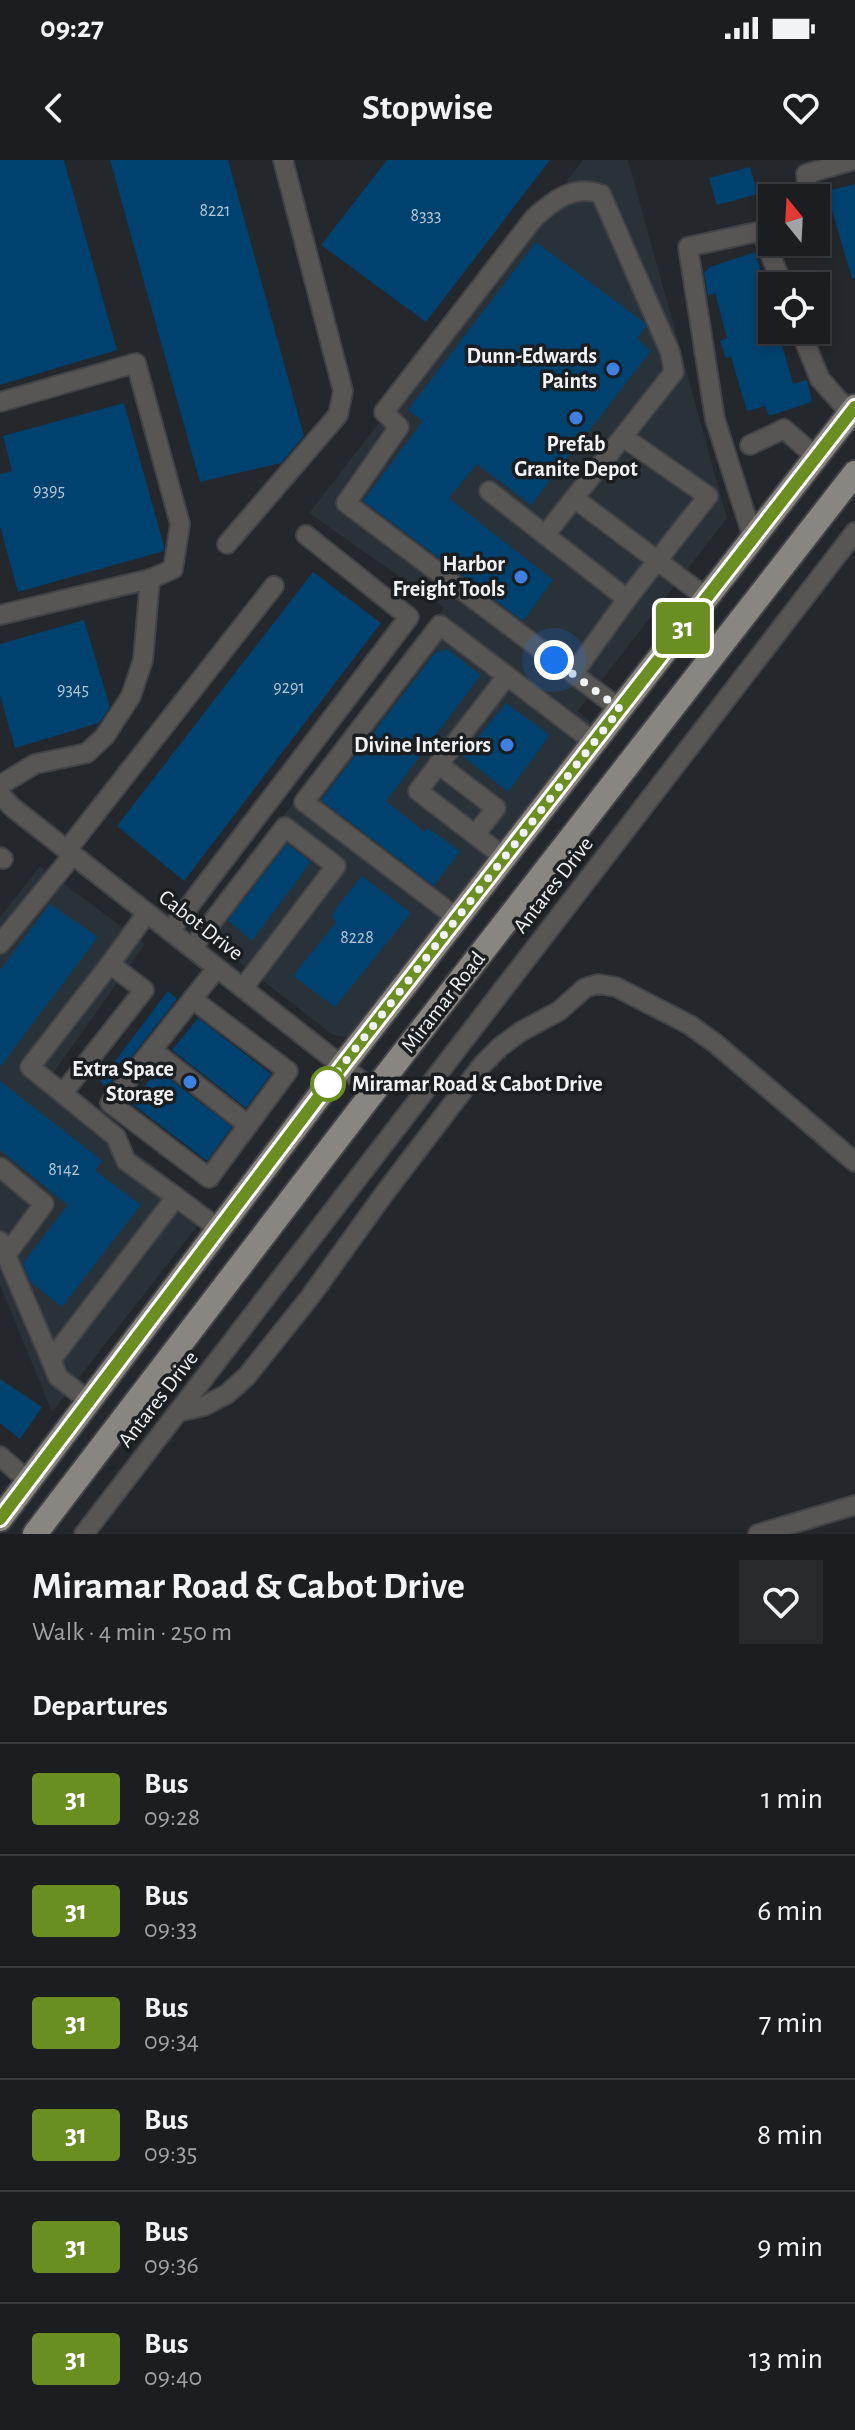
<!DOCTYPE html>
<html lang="en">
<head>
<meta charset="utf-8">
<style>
  :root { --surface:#1b1d20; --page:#282a2d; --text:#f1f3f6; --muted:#a0a2a5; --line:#393b3e }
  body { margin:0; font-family:"Alegreya Sans",sans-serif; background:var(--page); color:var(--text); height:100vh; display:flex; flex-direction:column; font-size:30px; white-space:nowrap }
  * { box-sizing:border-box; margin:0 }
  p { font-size:26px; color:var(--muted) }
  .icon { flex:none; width:44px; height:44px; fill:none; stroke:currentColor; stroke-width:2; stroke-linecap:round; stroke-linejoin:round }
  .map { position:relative; height:1374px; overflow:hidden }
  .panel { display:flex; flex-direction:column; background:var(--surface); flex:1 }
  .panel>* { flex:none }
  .badge { padding:0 16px; border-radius:6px; font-size:28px; line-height:52px }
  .needle { width:52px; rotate:342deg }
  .controls { position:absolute; left:758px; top:24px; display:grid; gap:16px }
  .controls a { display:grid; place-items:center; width:72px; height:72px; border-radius:0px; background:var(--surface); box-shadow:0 4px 12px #0003,0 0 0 2px var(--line); font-size:40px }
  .you { position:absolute; width:40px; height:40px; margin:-20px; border:6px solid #fff; border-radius:50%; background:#1a73e8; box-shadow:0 0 0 12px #1a73e833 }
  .map>.badge { position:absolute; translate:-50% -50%; box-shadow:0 0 0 4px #fff }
  h2 { padding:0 32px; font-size:30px; line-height:72px }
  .round { display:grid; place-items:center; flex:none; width:84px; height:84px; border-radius:0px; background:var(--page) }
  .overview { display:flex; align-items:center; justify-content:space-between; height:136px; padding:0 32px }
  h1 { font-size:38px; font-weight:700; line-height:60px }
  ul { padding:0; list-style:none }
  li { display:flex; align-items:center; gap:24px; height:112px; padding:0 32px; border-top:2px solid var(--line) }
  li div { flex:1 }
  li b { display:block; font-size:30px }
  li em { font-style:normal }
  li .badge { min-width:88px; font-weight:700; text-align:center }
  .status { display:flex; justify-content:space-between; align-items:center; height:56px; padding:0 40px; background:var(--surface); direction:ltr }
  .status svg { height:22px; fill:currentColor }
  header { display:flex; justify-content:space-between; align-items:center; height:104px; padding:0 32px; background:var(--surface); font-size:36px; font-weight:700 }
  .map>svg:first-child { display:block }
  .built { fill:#293139 }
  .building { fill:#00426f }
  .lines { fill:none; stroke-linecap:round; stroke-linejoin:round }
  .minor-casing { stroke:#414347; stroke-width:22 }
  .major-casing { stroke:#414347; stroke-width:28 }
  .minor { stroke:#585655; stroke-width:18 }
  .major { stroke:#898581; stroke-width:24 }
  .line-casing { stroke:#fff; stroke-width:18 }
  .line { stroke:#6b8e23; stroke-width:12 }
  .walk { stroke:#f0f2f5; stroke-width:8; stroke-dasharray:0 14.4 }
  .shop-dot { fill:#3f7fe0; stroke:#1a1e21; stroke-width:3 }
  .stop-dot { fill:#fff; stroke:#6b8e23; stroke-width:4 }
  .labels { text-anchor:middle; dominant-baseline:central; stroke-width:7; stroke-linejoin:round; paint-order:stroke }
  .number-label { font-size:18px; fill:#b4c6d4 }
  .poi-label { font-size:22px; font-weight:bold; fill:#f0f2f5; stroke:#1a1e21; text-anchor:end }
  .street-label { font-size:22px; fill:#f0f2f5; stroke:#1a1e21 }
  .stop-label { font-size:22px; font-weight:bold; fill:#f0f2f5; stroke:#1a1e21; text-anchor:start }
</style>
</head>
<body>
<div class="status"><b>09:27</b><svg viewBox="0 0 49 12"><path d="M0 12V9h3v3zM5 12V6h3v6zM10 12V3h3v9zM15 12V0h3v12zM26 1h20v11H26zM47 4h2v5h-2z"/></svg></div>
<header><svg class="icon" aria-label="back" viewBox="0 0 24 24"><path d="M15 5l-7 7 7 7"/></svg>Stopwise<svg class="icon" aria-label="heart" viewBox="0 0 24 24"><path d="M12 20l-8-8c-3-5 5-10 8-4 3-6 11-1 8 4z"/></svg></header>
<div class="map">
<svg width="855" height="1374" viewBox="0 0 855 1374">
  <rect width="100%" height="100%" fill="#24272b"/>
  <g class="built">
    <path d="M583,0h45l99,358 -149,193 15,13 -235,305 -12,8 -13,-2 -137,-106 248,-321 -135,-95z"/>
    <path d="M40,706l105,78 -99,139 164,127 -158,202 -52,-127v-368z"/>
  </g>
  <g class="building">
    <path d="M0,0h64l53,190 -117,35z"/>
    <path d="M110,0h118l76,276 -23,27 -81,19z"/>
    <path d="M387,0h163l-124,162 -105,-77z"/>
    <path d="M750,7l8,27 -41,11 -8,-27z"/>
    <path d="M855,24v94h-3l-26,-87z"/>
    <path d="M536,82l108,80 2,5 -9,11 14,13 -120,154 -54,-41 -28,34 104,82 -30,41 -160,-120 60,-80 -15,-11z"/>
    <path d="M755,92l17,59v19h6l15,54 14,-4 5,22 -43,14 -4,-10 -18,5 -16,-54 -5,1 -6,-17 7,-3 -12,-45 -7,3 -4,-23 6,-6z"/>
    <path d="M124,243l40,143v5l-146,41 -18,-66v-52l12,-3 -9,-35z"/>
    <path d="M313,412l68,51 -197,258 -67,-55z"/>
    <path d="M84,460l26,87 -11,16 -84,25 -15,-53v-51z"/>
    <path d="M447,489l34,26 -95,126 39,31 3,-4 32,23 -26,35 -113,-86 115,-148z"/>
    <path d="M506,543l44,32 -42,57 -45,-36z"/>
    <path d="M287,684l24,18 -59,79 -24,-21z"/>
    <path d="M362,716l49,37 -76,94 -42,-31 43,-54 -4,-5 4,-9z"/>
    <path d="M50,744l48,33 -98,130v-97z"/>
    <path d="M168,831l9,8 -70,89 -7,-7z"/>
    <path d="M198,858l73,56 -25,34 -74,-58z"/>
    <path d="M158,910l74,57 -25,34 -76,-58z"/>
    <path d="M0,921l103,80 -8,9 46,35 -79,102 -32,-26 -7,-18 45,-58 -68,-55z"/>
    <path d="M0,1219l42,28 -22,32 -20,-16z"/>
  </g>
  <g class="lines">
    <g class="minor-casing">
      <g id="minor">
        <path d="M809,38l-3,-24 48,-14"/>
        <path d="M800,170l20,49 30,34"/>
        <path d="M0,242l136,-39 44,161 -7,45 -23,10 -150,36"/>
        <path d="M750,285l34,-16 32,28"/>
        <path d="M489,331l138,108"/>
        <path d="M574,338l133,100"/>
        <path d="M545,375l129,-163 -4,-20 -69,-158c-27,-10 -47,6 -67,24l-150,194 15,15 -53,76 274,206"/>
        <path d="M753,378l-38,-119 -27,-172 73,-16 22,55"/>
        <path d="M227,384l111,-129 5,-24 -60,-231"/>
        <path d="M573,514l54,-75 81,-103 -85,-59"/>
        <path d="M438,604l58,44 -21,27"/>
        <path d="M0,625l35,-21 52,-11 18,-17 26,-40 12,-36 7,-81"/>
        <path d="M0,634l12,13 362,284"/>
        <path d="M67,690l207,-264"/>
        <path d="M0,697l3,2"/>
        <path d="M504,697l-86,-66 89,-115"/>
        <path d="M457,758l-153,-116 136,-177 154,117"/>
        <path d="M170,771l239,-314 -103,-82"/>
        <path d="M0,784l73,-89"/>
        <path d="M192,788l93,-121 51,39 -93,122"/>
        <path d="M110,804l37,-51"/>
        <path d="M192,839l96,72 -79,107 -99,-75 107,-135"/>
        <path d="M152,890l96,75"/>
        <path d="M63,933l81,-103 -34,-26 -80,103 86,70 10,24 50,36 -125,163 7,17 31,24"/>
        <path d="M0,1007l44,37 -38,51"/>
        <path d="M176,1037l43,32"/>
        <path d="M0,1081l51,119"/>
        <path d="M178,1252l26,-6 23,-12 20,-18 63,-79 74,-103 99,-130 17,-17 20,-15 39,-21 26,-23 13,-4 18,3 74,38 26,19 139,118"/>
        <path d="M0,1296l28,25"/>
        <path d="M84,1374l771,-1002"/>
        <path d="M758,1374l97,-29"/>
      </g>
    </g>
    <g class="major-casing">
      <g id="major">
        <path d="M0,1359l342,-453 513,-659"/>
        <path d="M35,1374l339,-443 481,-618"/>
      </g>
    </g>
    <use href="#minor" class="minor"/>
    <use href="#major" class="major"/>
  </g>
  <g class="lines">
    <g class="line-casing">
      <path id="line" d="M0,1359l342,-453 513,-659"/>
    </g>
    <use href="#line" class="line"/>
    <path class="walk" d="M328,924l-4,5 296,-380 -66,-49"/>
  </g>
  <g class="shop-dot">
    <circle cx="613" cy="209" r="8"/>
    <circle cx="576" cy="258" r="8"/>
    <circle cx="521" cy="417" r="8"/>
    <circle cx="507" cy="585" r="8"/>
    <circle cx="190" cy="922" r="8"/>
  </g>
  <circle class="stop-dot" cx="328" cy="924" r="16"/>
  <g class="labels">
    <g class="number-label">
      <text x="215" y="51">8221</text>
      <text x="426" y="56">8333</text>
      <text x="49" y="331">9395</text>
      <text x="289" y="528">9291</text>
      <text x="73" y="530">9345</text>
      <text x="357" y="778">8228</text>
      <text x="64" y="1010">8142</text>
    </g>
    <g class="poi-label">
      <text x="597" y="196">Dunn-Edwards<tspan x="597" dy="25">Paints</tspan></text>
      <text x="576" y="284" text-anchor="middle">Prefab<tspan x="576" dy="25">Granite Depot</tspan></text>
      <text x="505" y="404">Harbor<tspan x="505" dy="25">Freight Tools</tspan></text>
      <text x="491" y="585">Divine Interiors</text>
      <text x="174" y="909">Extra Space<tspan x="174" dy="25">Storage</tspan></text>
    </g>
    <g class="street-label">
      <text transform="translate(553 725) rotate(-52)">Antares Drive</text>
      <text transform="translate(201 765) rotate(38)">Cabot Drive</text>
      <text transform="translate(443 842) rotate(-52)">Miramar Road</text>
      <text transform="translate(158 1239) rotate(-52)">Antares Drive</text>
    </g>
    <g class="stop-label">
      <text x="352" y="924">Miramar Road &amp; Cabot Drive</text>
    </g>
  </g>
</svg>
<div class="controls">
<a><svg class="needle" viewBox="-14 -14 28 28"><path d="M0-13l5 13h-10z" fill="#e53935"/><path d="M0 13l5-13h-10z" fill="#a0a2a5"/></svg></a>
<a><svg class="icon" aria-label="locate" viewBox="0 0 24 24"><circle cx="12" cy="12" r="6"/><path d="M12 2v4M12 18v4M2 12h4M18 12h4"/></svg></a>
</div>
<div class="you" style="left:554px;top:500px"></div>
<b class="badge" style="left:683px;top:468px;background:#6b8e23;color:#fff">31</b>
</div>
<section class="panel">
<div class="overview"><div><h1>Miramar Road &amp; Cabot Drive</h1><p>Walk · 4 min · 250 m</p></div><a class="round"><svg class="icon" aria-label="heart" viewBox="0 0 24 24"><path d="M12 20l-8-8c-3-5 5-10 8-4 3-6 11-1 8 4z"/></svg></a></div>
<h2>Departures</h2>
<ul>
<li><span class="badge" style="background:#6b8e23;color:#fff">31</span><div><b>Bus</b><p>09:28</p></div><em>1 min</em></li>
<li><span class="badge" style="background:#6b8e23;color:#fff">31</span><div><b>Bus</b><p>09:33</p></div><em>6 min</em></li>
<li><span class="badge" style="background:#6b8e23;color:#fff">31</span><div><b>Bus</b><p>09:34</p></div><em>7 min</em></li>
<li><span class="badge" style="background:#6b8e23;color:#fff">31</span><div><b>Bus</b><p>09:35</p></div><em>8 min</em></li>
<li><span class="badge" style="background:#6b8e23;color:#fff">31</span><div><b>Bus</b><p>09:36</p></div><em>9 min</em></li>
<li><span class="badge" style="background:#6b8e23;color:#fff">31</span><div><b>Bus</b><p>09:40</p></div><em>13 min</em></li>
</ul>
</section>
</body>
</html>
